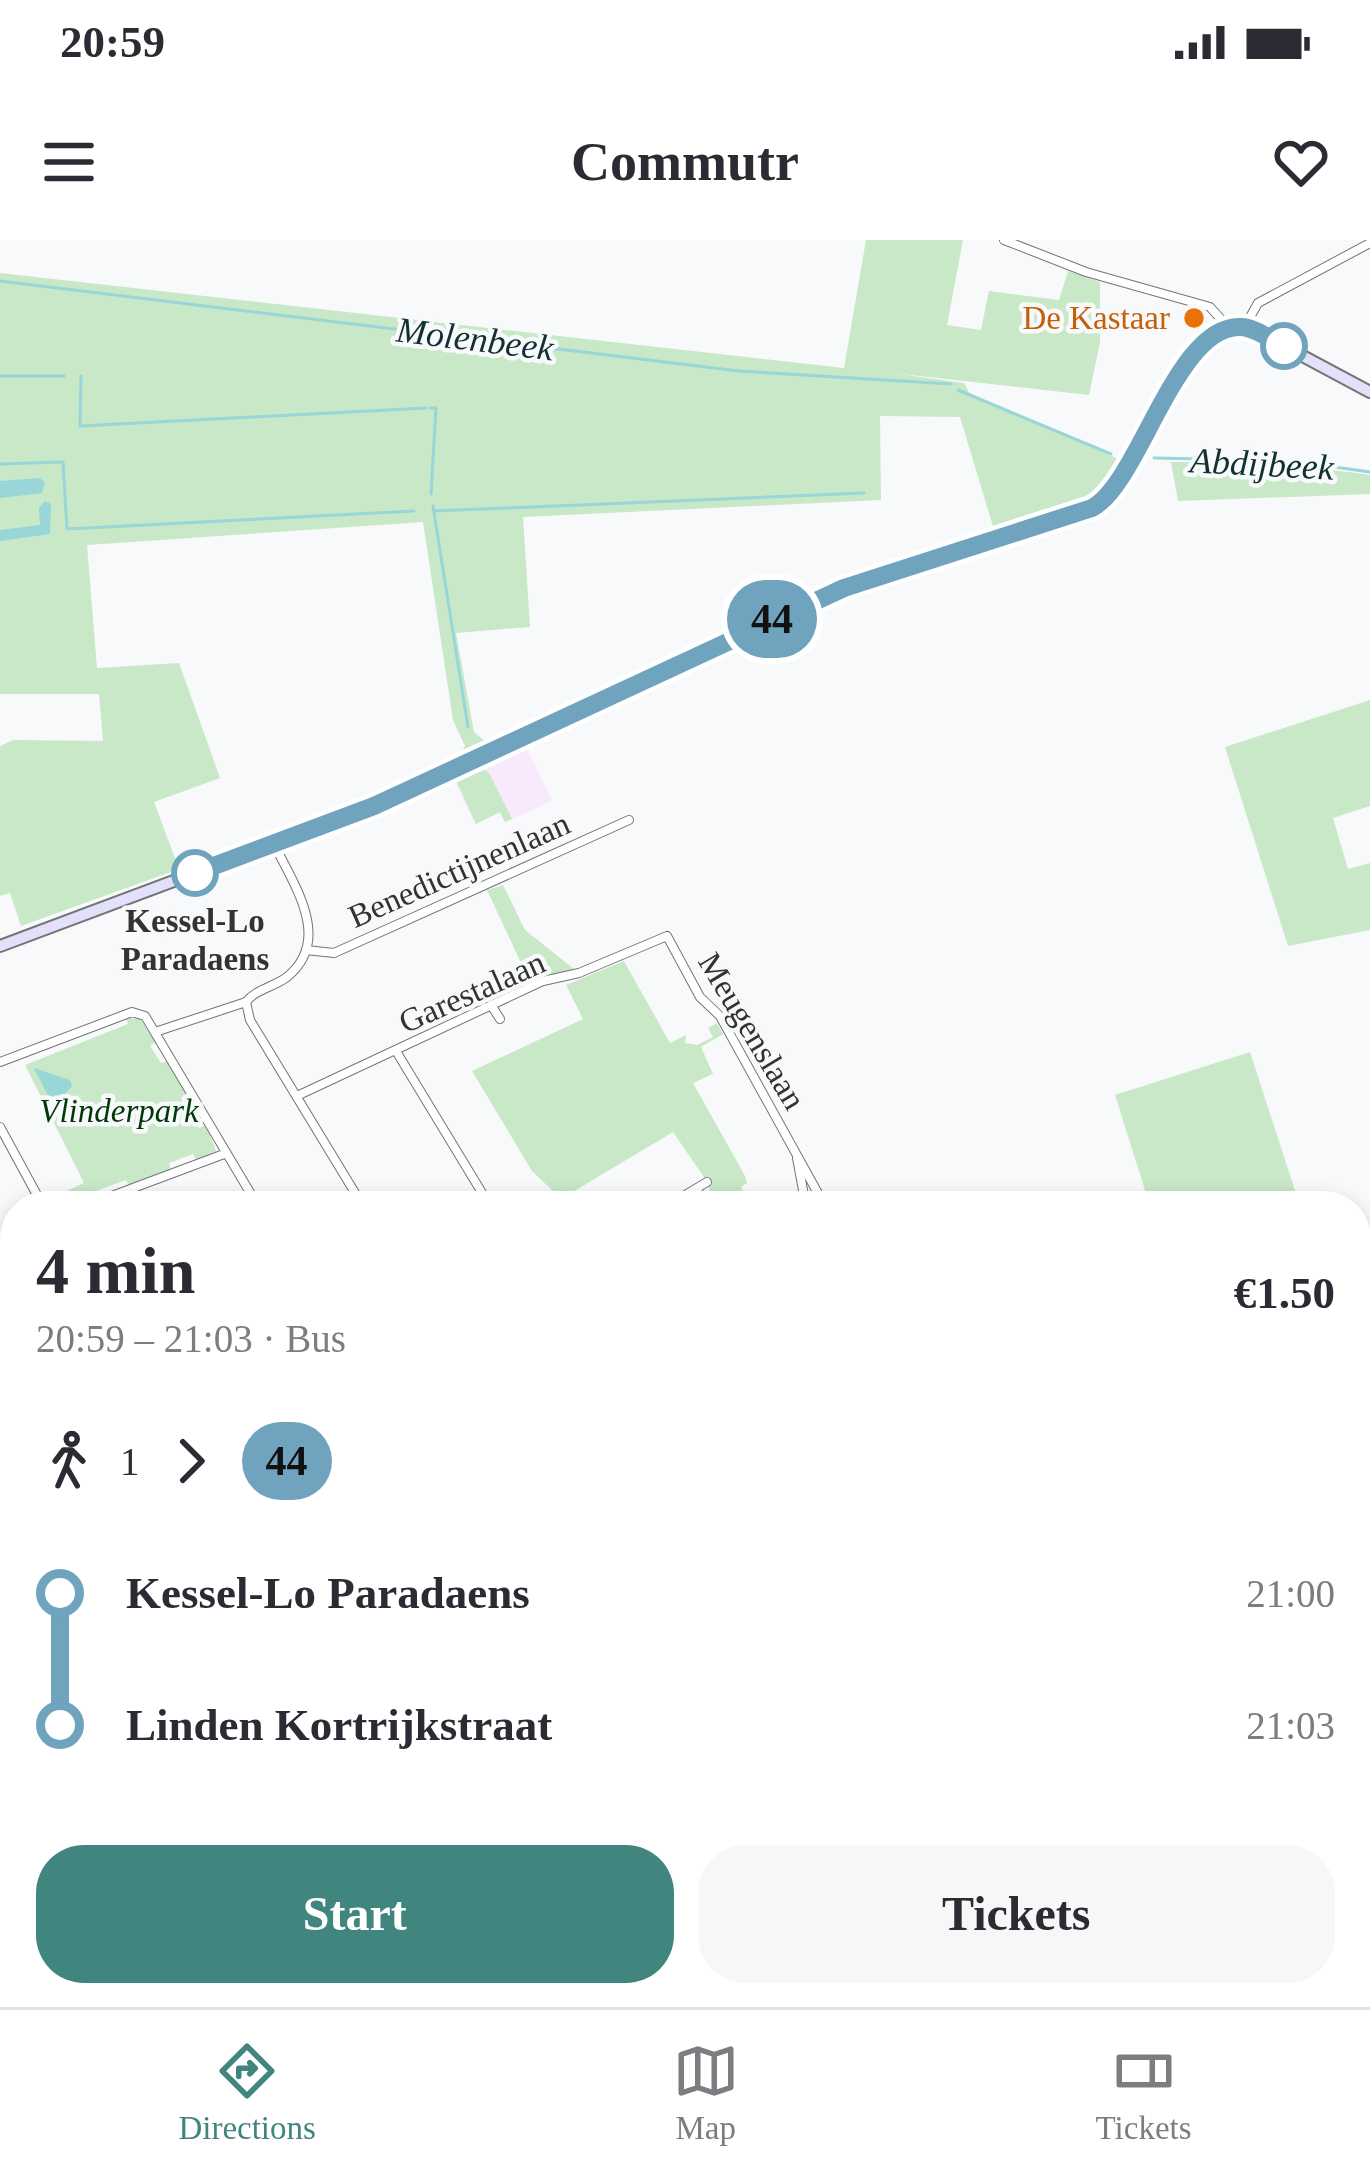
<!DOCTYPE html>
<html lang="en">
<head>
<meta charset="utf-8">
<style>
  :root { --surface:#fff; --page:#f7f7f7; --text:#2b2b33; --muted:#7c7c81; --line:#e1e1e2; --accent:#40867e }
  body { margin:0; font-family:"Times New Roman",serif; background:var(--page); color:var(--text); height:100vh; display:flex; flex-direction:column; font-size:45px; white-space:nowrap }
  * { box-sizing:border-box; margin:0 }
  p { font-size:39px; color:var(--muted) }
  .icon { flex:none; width:66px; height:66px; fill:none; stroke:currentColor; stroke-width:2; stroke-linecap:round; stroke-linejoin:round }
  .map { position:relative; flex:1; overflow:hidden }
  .panel { position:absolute; left:0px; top:951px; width:1371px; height:816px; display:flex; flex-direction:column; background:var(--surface); border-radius:48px 48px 0 0; box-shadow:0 6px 18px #0003 }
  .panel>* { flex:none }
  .badge { padding:0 24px; border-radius:39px; font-size:42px; line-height:78px }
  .map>.badge { position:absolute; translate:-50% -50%; box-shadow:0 0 0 6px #fff }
  .legs { display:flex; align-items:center; gap:18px; height:132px; padding:0 36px; font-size:39px }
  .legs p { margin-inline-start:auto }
  .headline { display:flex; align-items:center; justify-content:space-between; height:204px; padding:0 36px }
  h1 { font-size:66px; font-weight:800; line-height:90px }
  .action { display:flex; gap:24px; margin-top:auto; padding:24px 36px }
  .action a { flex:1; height:138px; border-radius:48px; background:var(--accent); color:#fff; font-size:48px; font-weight:800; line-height:138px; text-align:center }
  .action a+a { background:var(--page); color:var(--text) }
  ul { padding:0 36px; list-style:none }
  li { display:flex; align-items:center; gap:42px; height:132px; font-size:45px }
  li i { display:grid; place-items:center; width:18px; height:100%; margin:0 15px; background:currentColor }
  li i::after { content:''; width:30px; height:30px; margin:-15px; border:9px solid; border-radius:50%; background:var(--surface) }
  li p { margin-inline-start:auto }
  li:first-child i { background:linear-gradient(#0000 50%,currentColor 0) }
  li:last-child i { background:linear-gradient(currentColor 50%,#0000 0) }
  .status { display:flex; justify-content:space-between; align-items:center; height:84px; padding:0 60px; background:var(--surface); direction:ltr }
  .status svg { height:33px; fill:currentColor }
  header { display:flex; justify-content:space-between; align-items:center; height:156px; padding:0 36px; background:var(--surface); font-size:54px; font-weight:800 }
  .dock { display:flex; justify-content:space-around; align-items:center; height:168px; border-top:3px solid var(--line); background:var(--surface); font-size:33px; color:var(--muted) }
  .dock a { display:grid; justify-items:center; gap:6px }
  .dock .current { color:var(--accent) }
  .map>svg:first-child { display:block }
  .industrial { fill:#f9e9fc }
  .built { fill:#e4ecf2 }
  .green { fill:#c8e8c7 }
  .water { fill:#98d6d8 }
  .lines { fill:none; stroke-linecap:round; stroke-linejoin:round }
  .stream { stroke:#98d6d8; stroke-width:3 }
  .street-casing { stroke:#737475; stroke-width:10 }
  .secondary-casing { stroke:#737475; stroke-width:14 }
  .primary-casing { stroke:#7b74ae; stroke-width:15 }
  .street { stroke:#fff; stroke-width:8 }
  .secondary { stroke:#e3e0fa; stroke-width:10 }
  .primary { stroke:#c7c1f6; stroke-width:12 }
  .line-1-casing { stroke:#fff; stroke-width:27 }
  .line-1 { stroke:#70a3bd; stroke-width:18 }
  .food-dot { fill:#e8710a; stroke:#f8f9fa; stroke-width:4.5 }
  .stop-1-dot { fill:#fff; stroke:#70a3bd; stroke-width:6 }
  .labels { text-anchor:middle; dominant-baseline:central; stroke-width:9; stroke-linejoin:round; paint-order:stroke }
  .food-label { font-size:33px; fill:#c56008; stroke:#f8f9fa; text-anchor:end }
  .street-label { font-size:33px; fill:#323333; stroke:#f8f9fa }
  .stop-label { font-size:33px; font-weight:bold; fill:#323333; stroke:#f8f9fa }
  .park-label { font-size:33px; font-style:italic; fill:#023706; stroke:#f8f9fa }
  .water-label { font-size:36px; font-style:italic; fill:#113032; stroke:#f8f9fa }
</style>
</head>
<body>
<div class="status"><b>20:59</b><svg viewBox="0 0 49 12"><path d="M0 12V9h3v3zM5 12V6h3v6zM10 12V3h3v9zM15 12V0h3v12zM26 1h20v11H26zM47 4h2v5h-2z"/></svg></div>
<header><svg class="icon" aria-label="menu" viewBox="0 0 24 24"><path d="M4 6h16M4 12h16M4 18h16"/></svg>Commutr<svg class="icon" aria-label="heart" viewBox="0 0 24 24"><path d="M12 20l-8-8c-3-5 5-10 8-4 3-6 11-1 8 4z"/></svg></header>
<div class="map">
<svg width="1370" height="1767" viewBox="0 0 1370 1767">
  <rect width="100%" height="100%" fill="#f8f9fa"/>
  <path class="industrial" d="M526,506l26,55 -47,21 -5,-10 -25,12 -21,-44z"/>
  <path class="built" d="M0,1561l15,38v153h165l-42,15h-138z"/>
  <g class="green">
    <path d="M866,0h97l-16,85 34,5 8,-39 70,9 9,-29 32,11v60l-11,53 -197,-22 72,10 6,11 153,67 -25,35 -103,37 -35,-116 -80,-1 1,84 -358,17 7,110 -74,6 18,99 13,11 -29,16 7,-13 -12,-26 -30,-198 -336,23 10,123 82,-5 41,115 -66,24 25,67 -158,57 -11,-33 -10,3v-150l13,-6 90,1 -4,-47h-99v-421l844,95z"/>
    <path d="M1171,222l106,1 87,11 6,1v19l-192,7z"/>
    <path d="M1370,460v106l-37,12 15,51 22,-6v67l-82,16 -63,-199z"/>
    <path d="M483,528l6,5 23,46 -7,3 -5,-10 -24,12 -20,-44z"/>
    <path d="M503,645l22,45 49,39 -45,11 -42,-90z"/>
    <path d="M624,721l46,82 16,-8 -1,8 12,2 16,-8 -5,-9 9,-5 6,11 -22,13 12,27 -20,9 52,93 2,7 -6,4 10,19 -39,-1 -4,-22 -35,-51 -102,61 -14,2 -25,-24 -60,-100 111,-52 -17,-34z"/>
    <path d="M126,778l14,1 15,23 -5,4 11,17 6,-2 20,33 -6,4 18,30 7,-3 10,26 -19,10 -4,-7 -24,9 2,8 -42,15 -3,-6 -52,19 2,7h-26l-3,-6 37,-17 -59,-118 103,-41z"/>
    <path d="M1250,812l50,154h-150l-35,-111z"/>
    <path d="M71,1752h54l3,3 -42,12z"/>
    <path d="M704,1752h302l-22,15h-265z"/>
    <path d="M1166,1752h48l13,14 17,-14h69l13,15h-148z"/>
  </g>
  <g class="water">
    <path d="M40,238l5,5 -3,10 -42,5v-17z"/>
    <path d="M45,261l6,3 -1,30 -50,7v-11l40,-5 -1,-17z"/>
    <path d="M34,828l36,12 2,6 -16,18 2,11z"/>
  </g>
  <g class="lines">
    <g class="stream">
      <path d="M0,41l739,90 212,13"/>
      <path d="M0,136h64"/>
      <path d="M81,136l-1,50 346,-18"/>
      <path d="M958,150l153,64"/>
      <path d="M430,168h6l-5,86"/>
      <path d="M1154,218l138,3 78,11"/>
      <path d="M0,224l63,-2 4,67 347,-18"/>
      <path d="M433,266l35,221"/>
      <path d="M434,271l430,-18"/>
    </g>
    <g class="street-casing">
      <g id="street">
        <path d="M1004,0l82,32 124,35 19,21"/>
        <path d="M1245,86l13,-23 112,-60"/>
        <path d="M306,710l28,3 295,-133"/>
        <path d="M246,762l4,18 113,186"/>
        <path d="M246,762c10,-13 28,-15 41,-25 46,-37 7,-92 -13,-133"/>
        <path d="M491,765l9,14"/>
        <path d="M155,792l91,-30"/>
        <path d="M396,811l94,155"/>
        <path d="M0,822l132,-50 13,4 113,190"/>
        <path d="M299,855l244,-114 36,-8 88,-37 33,61 20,19 105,190"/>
        <path d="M0,887l43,79"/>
        <path d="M797,918l9,48"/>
        <path d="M696,949l11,17"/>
        <path d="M85,966l139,-52"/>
        <path d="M667,966l40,-24"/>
        <path d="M0,1138l15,-20"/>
        <path d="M0,1314l15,-6"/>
        <path d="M1356,1509l14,-14"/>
        <path d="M1356,1513l14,11"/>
        <path d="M307,1752l6,15"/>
        <path d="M413,1752l14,15"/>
        <path d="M1089,1767l16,-15"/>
      </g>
    </g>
    <g class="secondary-casing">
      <g id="secondary">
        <path d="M0,706l374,-140 470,-218 248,-80c33,-17 36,-46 51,-78 17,-36 51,-83 86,-102l25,2 116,62"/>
        <path d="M0,1088l15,23"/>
        <path d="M695,1752l15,15"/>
      </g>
    </g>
    <g class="primary-casing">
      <g id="primary">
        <path d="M1356,1121l14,-4"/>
        <path d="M0,1506l15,-4"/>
      </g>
    </g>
    <use href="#street" class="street"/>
    <use href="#secondary" class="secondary"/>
    <use href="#primary" class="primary"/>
  </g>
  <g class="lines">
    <g class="line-1-casing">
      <path id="line-1" d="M195,633l179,-67 470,-218 248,-80c48,-25 84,-186 150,-181 14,1 29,13 42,19"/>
    </g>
    <use href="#line-1" class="line-1"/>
  </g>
  <circle class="food-dot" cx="1194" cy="78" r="12"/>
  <g class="stop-1-dot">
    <circle cx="1284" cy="106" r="21"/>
    <circle cx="195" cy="633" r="21"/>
  </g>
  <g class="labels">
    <g class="food-label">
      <text x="1170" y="78">De Kastaar</text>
    </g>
    <g class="street-label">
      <text transform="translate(459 630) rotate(-24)">Benedictijnenlaan</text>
      <text transform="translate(472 752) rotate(-24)">Garestalaan</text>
      <text transform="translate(752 791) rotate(59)">Meugenslaan</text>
    </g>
    <g class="stop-label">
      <text x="195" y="681">Kessel-Lo<tspan x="195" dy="38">Paradaens</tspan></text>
    </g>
    <g class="park-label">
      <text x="119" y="871">Vlinderpark</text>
    </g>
    <g class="water-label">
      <text transform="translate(475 99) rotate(7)">Molenbeek</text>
      <text transform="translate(1262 224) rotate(3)">Abdijbeek</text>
    </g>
  </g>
</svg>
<b class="badge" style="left:772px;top:379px;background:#70a3bd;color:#111">44</b>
<section class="panel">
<div class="headline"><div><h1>4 min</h1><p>20:59 – 21:03 · Bus</p></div><b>€1.50</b></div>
<div class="legs"><svg class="icon" aria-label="walk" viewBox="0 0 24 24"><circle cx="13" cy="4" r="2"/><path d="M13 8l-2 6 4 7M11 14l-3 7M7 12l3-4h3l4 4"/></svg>1<svg class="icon" aria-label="forward" viewBox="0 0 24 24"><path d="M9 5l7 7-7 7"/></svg><b class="badge" style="background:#70a3bd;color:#111">44</b></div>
<ul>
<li><i style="color:#70a3bd"></i><b>Kessel-Lo Paradaens</b><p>21:00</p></li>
<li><i style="color:#70a3bd"></i><b>Linden Kortrijkstraat</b><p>21:03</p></li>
</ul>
<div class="action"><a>Start</a><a>Tickets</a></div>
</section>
</div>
<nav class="dock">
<a class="current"><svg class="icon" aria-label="directions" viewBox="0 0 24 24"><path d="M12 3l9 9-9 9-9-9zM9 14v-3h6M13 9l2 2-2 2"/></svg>Directions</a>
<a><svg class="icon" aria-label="map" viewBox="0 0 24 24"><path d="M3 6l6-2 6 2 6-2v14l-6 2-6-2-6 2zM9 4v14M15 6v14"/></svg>Map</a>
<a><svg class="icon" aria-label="tickets" viewBox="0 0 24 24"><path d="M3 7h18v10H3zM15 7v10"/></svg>Tickets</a>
</nav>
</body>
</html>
